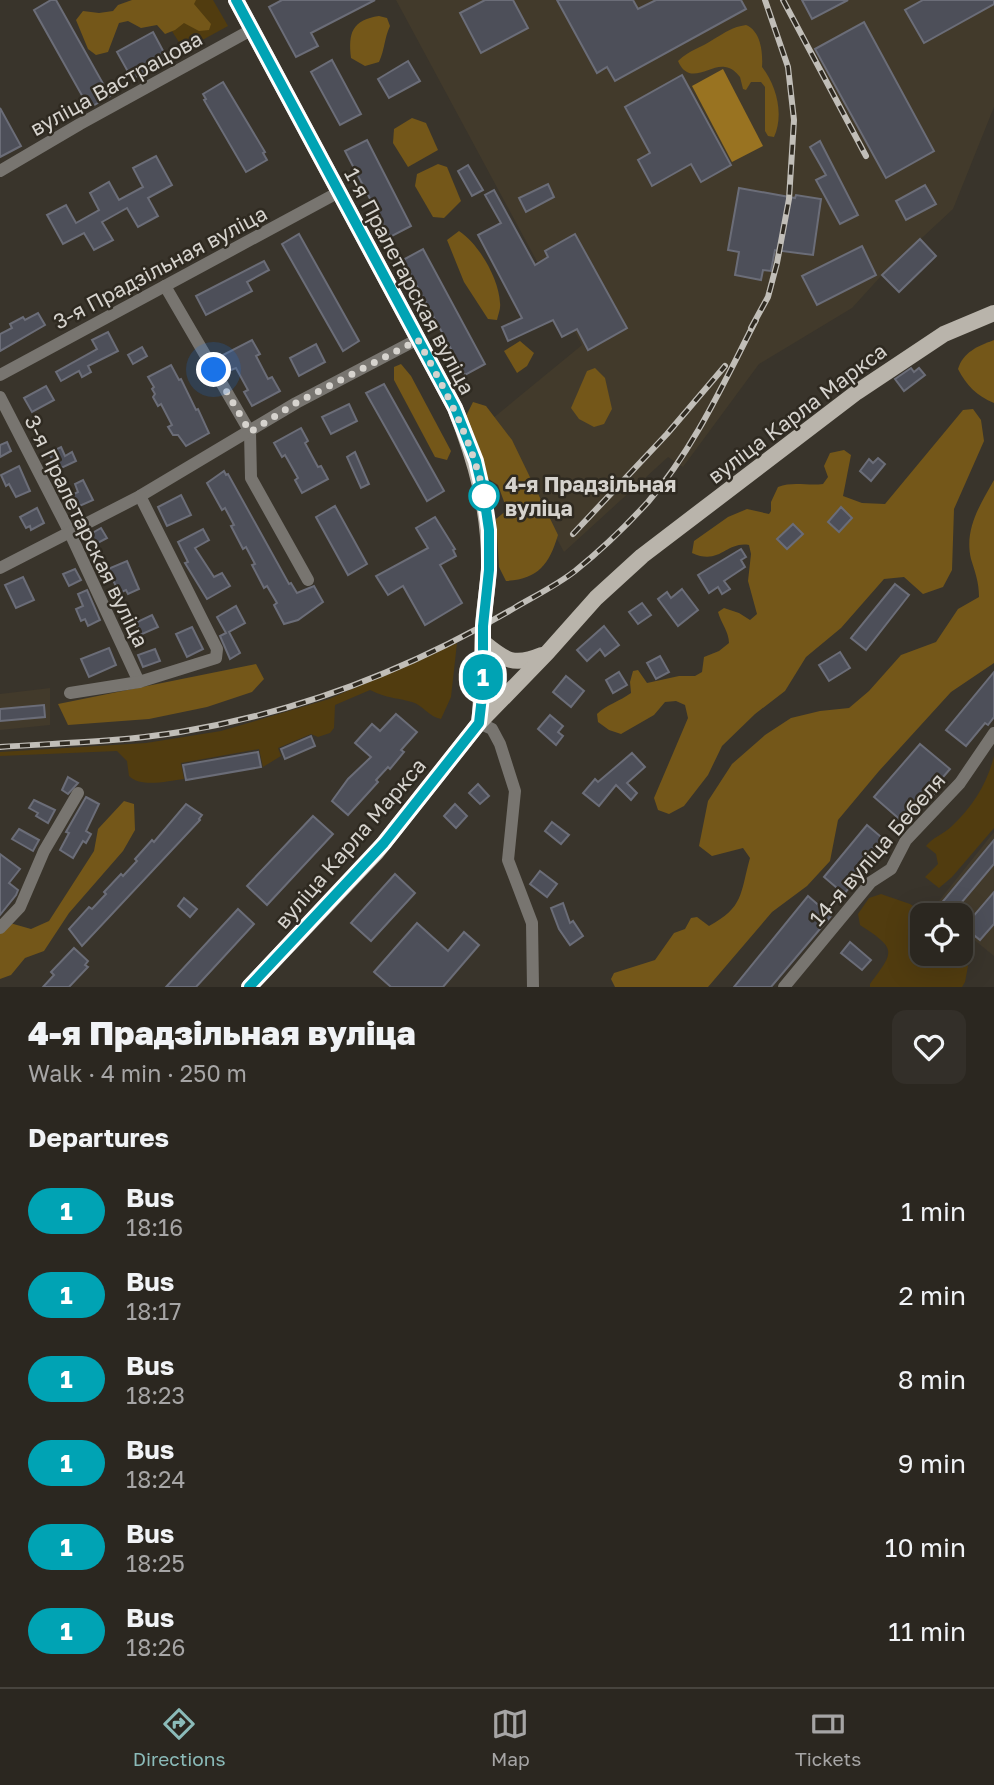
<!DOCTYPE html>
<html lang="en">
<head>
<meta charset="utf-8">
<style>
  :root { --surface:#2b2720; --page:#332f29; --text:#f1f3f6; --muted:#a6a5a5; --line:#47443e; --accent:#8bbbb9 }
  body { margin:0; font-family:"Golos Text",sans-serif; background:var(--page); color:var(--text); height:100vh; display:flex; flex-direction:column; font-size:26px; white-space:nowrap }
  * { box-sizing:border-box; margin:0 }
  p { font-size:23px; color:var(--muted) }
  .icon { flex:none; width:38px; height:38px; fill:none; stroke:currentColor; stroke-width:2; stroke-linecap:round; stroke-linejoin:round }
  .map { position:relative; height:987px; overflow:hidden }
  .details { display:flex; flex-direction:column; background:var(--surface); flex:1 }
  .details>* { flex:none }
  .badge { padding:0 14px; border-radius:23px; font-size:24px; line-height:46px }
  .fabs { position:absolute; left:910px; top:903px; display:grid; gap:14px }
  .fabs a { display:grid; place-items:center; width:63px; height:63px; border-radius:14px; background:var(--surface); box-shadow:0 7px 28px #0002,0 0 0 2px var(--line); font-size:35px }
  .you { position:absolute; width:35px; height:35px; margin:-18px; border:5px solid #fff; border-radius:50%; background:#1a73e8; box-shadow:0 0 0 10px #1a73e833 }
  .map>.badge { position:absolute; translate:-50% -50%; box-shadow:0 0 0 4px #fff }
  h2 { padding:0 28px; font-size:26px; line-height:63px }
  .round { display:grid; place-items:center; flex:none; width:74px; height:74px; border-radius:14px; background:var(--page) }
  .overview { display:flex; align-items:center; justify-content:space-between; height:119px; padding:0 28px }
  h1 { font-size:33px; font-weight:800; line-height:52px }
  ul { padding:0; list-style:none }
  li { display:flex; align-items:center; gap:21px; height:84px; padding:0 28px }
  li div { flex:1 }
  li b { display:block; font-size:26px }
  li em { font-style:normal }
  li .badge { min-width:77px; font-weight:700; text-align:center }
  .menu { display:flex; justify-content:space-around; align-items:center; height:98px; border-top:2px solid var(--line); background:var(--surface); font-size:19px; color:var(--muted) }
  .menu a { display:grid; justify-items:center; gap:4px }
  .menu .on { color:var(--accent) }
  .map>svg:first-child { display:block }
  .built { fill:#423a2b }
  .green { fill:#513c0f }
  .forest { fill:#745719 }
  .water { fill:#997321 }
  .building { fill:#4d4f59; stroke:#6b6d78; stroke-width:2 }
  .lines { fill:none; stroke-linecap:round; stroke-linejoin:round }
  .minor { stroke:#787570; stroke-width:12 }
  .major { stroke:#b9b4ab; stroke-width:16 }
  .rail-casing { stroke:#c1beb8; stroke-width:6 }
  .rail { stroke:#2f2a21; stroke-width:3.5; stroke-dasharray:10; stroke-linecap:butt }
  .line-casing { stroke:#fff; stroke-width:16 }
  .line { stroke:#00a3b4; stroke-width:10 }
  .walk { stroke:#d6d3ce; stroke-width:7; stroke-dasharray:0 12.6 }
  .stop-dot { fill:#fff; stroke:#00a3b4; stroke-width:3.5 }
  .labels { text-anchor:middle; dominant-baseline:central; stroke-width:5; stroke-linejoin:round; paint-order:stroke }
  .street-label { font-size:21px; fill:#d6d3ce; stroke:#2f2a21 }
  .stop-label { font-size:21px; font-weight:bold; fill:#d6d3ce; stroke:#2f2a21; text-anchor:start }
</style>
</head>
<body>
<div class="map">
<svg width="994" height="987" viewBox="0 0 994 987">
  <rect width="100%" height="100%" fill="#39342b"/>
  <g class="built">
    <path d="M396,0h598v107l-41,102 -71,66 -30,33 -93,56 -76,103 -15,-10 -104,95 -72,-133 90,-74z"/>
    <path d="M50,688v37l-50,5v-36z"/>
    <path d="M994,832v124l-33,-27v-14h-16l-10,-9z"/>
  </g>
  <g class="green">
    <path d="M152,0h61l15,26 -44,24z"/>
    <path d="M457,643l-6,54 -10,22c-12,-2 -18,-14 -29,-17 -18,-5 -23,-3 -42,-12l-35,15 -1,23 -4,5 -12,4 -7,-3 -33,14 3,8 -18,11 -4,-18 -78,14 3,16c-16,2 -43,9 -55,-3l-2,-15 -10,-10 -117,5v-4l146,-9 75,-12 108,-32z"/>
    <path d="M994,756v72l-42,49 -13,11 -14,-11 13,-13 -2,-10 -10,-8c7,-9 18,-12 26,-20 21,-20 35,-42 42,-70z"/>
    <path d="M881,894l29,10 16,11h-4v39h36l10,12 -3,16 -3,5h-92v-3c25,-33 27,-35 -10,-59l-2,-11 11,-16z"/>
  </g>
  <g class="forest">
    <path d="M132,0h64l-2,4 17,20 -2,6 -10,1 -15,-8 -9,7 -10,4 -8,-9 -16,3 -13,-7 -9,2 -11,29 -12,3 -8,-6 -12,-29 7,-9 16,2 14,-2 5,-6z"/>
    <path d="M379,16l8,2 3,8c-6,13 -5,23 -11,36l-14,4 -14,-8c-3,-25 1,-38 28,-42z"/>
    <path d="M746,25c15,6 17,28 16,42 15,19 22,48 12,70l-6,-1 -3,-5v-44l-4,-5h-10l-5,8 -3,-1 -3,-12c-4,-5 -8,-9 -15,-10 -15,-3 -36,20 -47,-6 11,-11 23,-13 36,-22 12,-7 18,-12 32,-14z"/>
    <path d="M412,118l14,5 12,27 -30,17 -15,-24 1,-14z"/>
    <path d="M438,164l9,3 14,34 -17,17 -11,-1 -18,-31 2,-12z"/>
    <path d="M459,231c20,13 40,48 41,72 1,5 -2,12 -3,17l-9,-1 -24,-37 -17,-42z"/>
    <path d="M994,340v63c-17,-7 -28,-18 -36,-34 5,-17 20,-23 36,-29z"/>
    <path d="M520,341l14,12 -7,13 -10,7 -13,-22z"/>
    <path d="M401,364l10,12 40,75 -4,9 -12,-3 -41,-77v-13z"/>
    <path d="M595,368l10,10 7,31 -8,15 -10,3 -15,-8 -8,-11 16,-37z"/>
    <path d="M473,402l13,4 26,34 46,95c-9,30 -20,44 -52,46l-7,-14 -3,-48 11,-9 -9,-25 -11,-7 -21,-62z"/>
    <path d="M973,409l8,11 3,21 -30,68 -2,61 -9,17 -20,7 -19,-17 -20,2 -43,49 -35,29 -21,34 -30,23 -33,32 -14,29 -24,31 -15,8 -11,-4 -4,-12 34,-80 -3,-13 -9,-4 -11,1 -11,13 -33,19 -12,-4 -11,-8 -1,-8c9,-9 23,-13 34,-21l-1,-11 3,-11 5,-1 9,13 32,-7h16l7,-4 2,-15 15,-6 10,-8c0,-11 -8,-20 -11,-31l6,-4 15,5 11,7 7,-6 -9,-33 3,-27 -2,-9c-23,-4 -29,21 -57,8l2,-12 34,-24 19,-8 22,5 2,-3v-9l7,-15c15,-6 29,-1 45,-3l5,-7 -4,-11 6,-13 14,-3 7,5 -8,41 19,7 23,1 78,-94z"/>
    <path d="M994,480v183l-43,29 -72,79 -41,49 -8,41 -23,25 -35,26 -64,75h-93l-4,-8 3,-6 41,-13 19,-27 11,-4 6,-11 6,-1 12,9c35,-19 31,-32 41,-68l-7,-10 -31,8 -13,-10 9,-45 24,-37 33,-29 26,-17 29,-7 29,-3 20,-17 32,-36 35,-13 22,-33 21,-12c0,-15 -4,-25 -8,-38 -7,-30 9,-54 23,-79z"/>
    <path d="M256,664l8,15 -12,13 -45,15 -58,12 -81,6 -10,-21z"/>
    <path d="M124,801l10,3 1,26 -12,21 -54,62 -25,38 -19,7 -14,17 -11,4v-46l10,-10 21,6 18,-8 45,-70 4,-22z"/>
  </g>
  <path class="water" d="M723,69l40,77 -31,16 -40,-76z"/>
  <g class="building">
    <path d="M51,0h5l54,96 -21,12 -55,-98z"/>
    <path d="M282,0h93l-64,33 7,13 -22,11 -27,-50z"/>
    <path d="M485,0h28l15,28 -47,25 -21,-40z"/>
    <path d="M557,0h76l5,9 18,-9h85l5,9 -131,72 -8,-14 -10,6z"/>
    <path d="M802,0h46l-36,19z"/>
    <path d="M923,0h71v4l-70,39 -19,-33z"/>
    <path d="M864,22l70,129 -48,27 -71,-129z"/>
    <path d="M153,32l15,28 -36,19 -15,-27z"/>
    <path d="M332,60l29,54 -21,11 -29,-53z"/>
    <path d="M408,61l12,20 -31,17 -11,-19z"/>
    <path d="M682,75l49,90 -30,17 -10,-18 -39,22 -14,-26 12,-7 -25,-46z"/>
    <path d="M223,82l42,70 -2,1 4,7 -21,12 -42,-72 2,-1 -3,-5z"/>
    <path d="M0,108l21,38 -21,11z"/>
    <path d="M367,140l44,86 -21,11 -45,-86z"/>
    <path d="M820,141l38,74 -18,9 -24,-44 10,-5 -16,-28z"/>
    <path d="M156,156l16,29 -24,13 10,18 -20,11 -11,-19 -25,14 11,18 -19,10 -10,-17 -21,11 -16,-29 19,-10 10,18 23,-13 -9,-17 19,-11 10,18 24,-13 -10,-19z"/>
    <path d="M468,165l15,25 -11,6 -14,-25z"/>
    <path d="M548,184l6,13 -28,15 -7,-14z"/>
    <path d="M925,185l11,19 -30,16 -10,-19z"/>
    <path d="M739,188l56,10 1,-3 25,4 -8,56 -38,-5 -4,21 -8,-1 -2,10 -26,-5 4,-23 -11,-2z"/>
    <path d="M494,190l41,75 13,-8 -3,-6 30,-17 52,94 -39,22 -11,-21 -15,8 -9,-17 -45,21 -6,-14 20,-9 -44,-83 23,-12 -16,-28z"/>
    <path d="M299,234l60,107 -16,10 -61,-107z"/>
    <path d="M920,239l16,17 -37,36 -17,-17z"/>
    <path d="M862,246l14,29 -59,30 -15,-29z"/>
    <path d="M423,249l62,115 -20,11 -62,-115z"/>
    <path d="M264,261l5,9 -22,12 5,9 -46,24 -10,-19z"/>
    <path d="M38,313l7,12 -45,26v-17l12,-6 -2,-4 13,-7 2,3z"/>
    <path d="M108,332l10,19 -30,15 3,6 -9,5 -3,-6 -18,10 -5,-9 41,-23 -5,-9z"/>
    <path d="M252,340l8,14 -4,2 12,23 4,-2 8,14 -28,15 -8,-14 4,-2 -12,-22 -5,2 -8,-15z"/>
    <path d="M316,344l9,18 -26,14 -9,-18z"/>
    <path d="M142,347l5,9 -14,8 -5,-9z"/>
    <path d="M171,365l8,15 2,-1 15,31 2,-1 11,24 -23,13 -8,-11h-5l-5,-8 4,-2 -11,-21 -3,2 -5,-9 2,-3 -3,-5 2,-2 -6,-10z"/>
    <path d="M911,368l3,4 5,-4 6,7 -21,16 -9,-12z"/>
    <path d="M384,384l60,107 -17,10 -61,-108z"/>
    <path d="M46,386l8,14 -22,12 -8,-14z"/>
    <path d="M349,404l8,17 -26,13 -9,-17z"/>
    <path d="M301,428l7,13 -3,2 13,24 3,-1 7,13 -26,14 -7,-13 3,-2 -13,-23 -3,2 -8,-14z"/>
    <path d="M7,442l4,9 -11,6v-12z"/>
    <path d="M61,447l4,9 7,-4 4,9 -19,9 -8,-17z"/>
    <path d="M355,452l14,32 -8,4 -14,-31z"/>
    <path d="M878,458l7,6 -14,17 -11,-10 9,-12 4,4z"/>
    <path d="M19,466l11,25 -14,6 -7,-13 -3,2 -5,-11z"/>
    <path d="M224,471l2,4 2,-1 61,110 2,-1 6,10 17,-7 9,16 -25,18 -14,4 -10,-19 3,-2 -10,-17 -3,2 -12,-23 3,-1 -9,-17 -3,2 -12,-23 3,-1 -9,-17 -3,2 -15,-27z"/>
    <path d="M83,480l10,20 -18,8 -5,-12 8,-4 -3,-8z"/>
    <path d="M181,495l10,20 -24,11 -9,-19z"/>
    <path d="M335,506l32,58 -19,11 -32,-58z"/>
    <path d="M841,507l11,11 -13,14 -11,-10z"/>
    <path d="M37,508l7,15 -13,7 -1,-4 -4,2 -6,-11z"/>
    <path d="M435,517l20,32 -2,1 3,6 -16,9 22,38 -37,22 -22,-39 -15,9 -12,-19 52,-28 -12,-20z"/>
    <path d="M793,524l10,10 -16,15 -10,-10z"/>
    <path d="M101,528l6,10 -13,7 -5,-10z"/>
    <path d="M203,529l6,11 -14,8 19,29 8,-4 8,13 -23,13 -22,-36 3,-1 -10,-20z"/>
    <path d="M741,549l5,8 -5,3 4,7 -21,14 6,8 -8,5 -4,-7 -9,6 -11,-18z"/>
    <path d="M127,561l12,28 -11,5 -2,-4 -7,3 -11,-24z"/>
    <path d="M75,569l6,11 -12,6 -6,-12z"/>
    <path d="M23,577l11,23 -18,8 -11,-23z"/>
    <path d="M895,584l14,11 -43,55 -15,-12z"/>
    <path d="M682,589l16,21 -20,16 -20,-27 9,-7 4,6z"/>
    <path d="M87,590l13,30 -12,6 -3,-7 -4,2 -5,-12 7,-3 -5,-12z"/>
    <path d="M642,603l9,12 -13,9 -9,-12z"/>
    <path d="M236,606l9,17 -16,9 11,21 -10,6 -10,-23 6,-3 -9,-16z"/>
    <path d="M152,615l6,12 -18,8 -5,-12z"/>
    <path d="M604,626l15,19 -14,11 -5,-7 -13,12 -10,-11z"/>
    <path d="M192,627l11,22 -16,8 -11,-23z"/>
    <path d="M109,648l7,17 -27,12 -8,-18z"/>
    <path d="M155,649l5,12 -17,6 -5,-12z"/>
    <path d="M840,652l10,16 -21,13 -10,-16z"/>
    <path d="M660,656l9,16 -13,7 -9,-16z"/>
    <path d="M619,672l8,13 -14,8 -7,-13z"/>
    <path d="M994,672v45l-6,8 -3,-2 -19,23 -20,-16z"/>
    <path d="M566,676l18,15 -13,16 -18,-15z"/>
    <path d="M44,705l1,12 -45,4v-12z"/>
    <path d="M396,714l21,18 -16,18 3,2 -14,17 -2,-2 -12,13 2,2 -30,33 -16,-14 16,-22 23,-22 -16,-14 17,-19 8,7z"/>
    <path d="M550,715l13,11 -5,6 5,4 -7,9 -18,-16z"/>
    <path d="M311,736l4,10 -30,13 -4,-10z"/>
    <path d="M920,744l30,25 -13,15 3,3 -14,16 -3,-3 -19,23 -30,-26z"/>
    <path d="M258,752l3,15 -75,13 -3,-15z"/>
    <path d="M632,753l13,14 -18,16 10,10 -6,7 -15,-15 -17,21 -16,-13 12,-14 3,3z"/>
    <path d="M68,777l10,6 -10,11 -6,-4z"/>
    <path d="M478,784l11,12 -9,8 -11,-11z"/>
    <path d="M86,797l13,7 -13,27 5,3 -5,9 -3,-2 -10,17 -13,-8 9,-17 -3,-1z"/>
    <path d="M34,800l21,10 -7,13 -12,-7 2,-3 -9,-5z"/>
    <path d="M186,804l16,11 -3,4 1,1 -118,126 -13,-17 20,-22 3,2 14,-15 -2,-2 17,-18 2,2 14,-15 -2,-2 17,-19 2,2z"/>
    <path d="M455,804l12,12 -11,12 -12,-12z"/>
    <path d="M313,816l20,18 -66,71 -20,-19z"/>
    <path d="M552,822l17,13 -8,9 -16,-13z"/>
    <path d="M867,825l20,17 -43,52 -20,-17z"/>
    <path d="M19,829l20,11 -6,11 -21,-12z"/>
    <path d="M994,840v24l-43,51 -11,-10z"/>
    <path d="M0,854l20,15 -11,14 9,7 -2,5 -16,20z"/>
    <path d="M540,871l17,13 -10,13 -17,-13z"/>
    <path d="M395,874l20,19 -44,48 -20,-18z"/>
    <path d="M994,892v32l-14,16 -16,-13z"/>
    <path d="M808,896l23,20 -60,71h-37z"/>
    <path d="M184,898l13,11 -7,8 -12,-11z"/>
    <path d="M563,903l7,20 3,-2 10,15 -13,9 -11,-16 -8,-21z"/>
    <path d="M238,909l16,15 -58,63h-30z"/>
    <path d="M417,923l31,28 16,-19 15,13 -36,42h-52l-17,-15z"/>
    <path d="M850,942l21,18 -9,10 -21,-17z"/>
    <path d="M74,948l14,13 -3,4 3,2 -19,20h-26l11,-12 -3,-3z"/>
  </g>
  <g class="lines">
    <g class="minor">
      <path d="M0,171l80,-47 171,-94"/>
      <path d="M165,286l85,146 1,46 57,102"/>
      <path d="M0,375l339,-183"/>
      <path d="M0,397l69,134 70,151"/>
      <path d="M0,568l140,-72 156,-93 122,-64"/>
      <path d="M70,693l69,-11 77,-24 1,-9 -77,-153"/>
      <path d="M479,723l13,6 8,15 15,47 -7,69 24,63 1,64"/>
      <path d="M0,928l20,-21 24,-56 34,-58"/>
      <path d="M784,987l87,-105 20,-13 15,-29 54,-57 34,-50"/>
    </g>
    <g class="major">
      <path d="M236,0l219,408c21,53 35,103 34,160 -1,20 -5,39 -6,59 -2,32 0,64 -4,96"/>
      <path d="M483,642c22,18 30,25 59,13"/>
      <path d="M249,987l127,-134 103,-130 68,-70 49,-55 46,-42 215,-164 87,-58 50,-21"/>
    </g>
    <g class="rail-casing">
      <g id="rail">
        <path d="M783,0l83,156"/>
        <path d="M751,328l17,-31 9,-34 12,-64 5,-79 -6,-53 -23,-67"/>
        <path d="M573,534l94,-100 58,-68"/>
        <path d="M0,747c60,-4 120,-5 180,-15 120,-20 231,-63 336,-125 19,-11 41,-22 59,-36 25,-20 51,-45 73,-69 46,-53 76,-120 108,-182"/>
      </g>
    </g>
    <use href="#rail" class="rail"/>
  </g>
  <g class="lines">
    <g class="line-casing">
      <path id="line" d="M236,0l219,408 21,53 8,35 5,34v40l-6,56v62l-4,35 -95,120 -135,144"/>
    </g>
    <use href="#line" class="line"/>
    <path class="walk" d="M214,370l36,62 46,-29 122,-63c27,50 54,99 66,156"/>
  </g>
  <circle class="stop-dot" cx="484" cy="496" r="14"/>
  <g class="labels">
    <g class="street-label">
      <text transform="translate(116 83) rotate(-29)">вуліца Вастрацова</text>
      <text transform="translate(160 267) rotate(-28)">3-я Прадзільная вуліца</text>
      <text transform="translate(410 281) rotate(62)">1-я Пралетарская вуліца</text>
      <text transform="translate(797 413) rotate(-37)">вуліца Карла Маркса</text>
      <text transform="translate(87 531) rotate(64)">3-я Пралетарская вуліца</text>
      <text transform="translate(350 843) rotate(-49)">вуліца Карла Маркса</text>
      <text transform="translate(877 849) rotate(-49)">14-я вуліца Бебеля</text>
    </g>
    <g class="stop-label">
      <text x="505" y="484">4-я Прадзільная<tspan x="505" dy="24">вуліца</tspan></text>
    </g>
  </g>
</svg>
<div class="fabs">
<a><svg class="icon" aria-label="locate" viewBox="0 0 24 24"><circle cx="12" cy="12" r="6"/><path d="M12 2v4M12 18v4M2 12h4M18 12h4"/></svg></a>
</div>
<div class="you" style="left:214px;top:370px"></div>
<b class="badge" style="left:483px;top:677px;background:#00a3b4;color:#fff">1</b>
</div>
<section class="details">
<div class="overview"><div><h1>4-я Прадзільная вуліца</h1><p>Walk · 4 min · 250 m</p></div><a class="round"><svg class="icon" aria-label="heart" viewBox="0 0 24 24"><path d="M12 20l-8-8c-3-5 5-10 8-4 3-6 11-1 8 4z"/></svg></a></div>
<h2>Departures</h2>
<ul>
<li><span class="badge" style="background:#00a3b4;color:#fff">1</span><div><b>Bus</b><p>18:16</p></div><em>1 min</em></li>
<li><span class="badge" style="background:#00a3b4;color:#fff">1</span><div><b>Bus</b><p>18:17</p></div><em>2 min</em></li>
<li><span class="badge" style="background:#00a3b4;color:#fff">1</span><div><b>Bus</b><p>18:23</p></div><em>8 min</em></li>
<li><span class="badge" style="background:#00a3b4;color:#fff">1</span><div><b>Bus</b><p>18:24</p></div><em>9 min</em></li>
<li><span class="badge" style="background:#00a3b4;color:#fff">1</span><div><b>Bus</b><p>18:25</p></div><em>10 min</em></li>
<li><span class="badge" style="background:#00a3b4;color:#fff">1</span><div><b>Bus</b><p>18:26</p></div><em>11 min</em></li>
</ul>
</section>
<nav class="menu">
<a class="on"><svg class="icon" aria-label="directions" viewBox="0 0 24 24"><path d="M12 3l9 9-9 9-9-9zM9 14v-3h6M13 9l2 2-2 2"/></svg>Directions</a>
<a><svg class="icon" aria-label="map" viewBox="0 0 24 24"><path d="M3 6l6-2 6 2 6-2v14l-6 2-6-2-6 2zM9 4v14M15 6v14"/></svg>Map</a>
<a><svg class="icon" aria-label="tickets" viewBox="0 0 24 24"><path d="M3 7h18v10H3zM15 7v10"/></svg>Tickets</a>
</nav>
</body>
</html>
